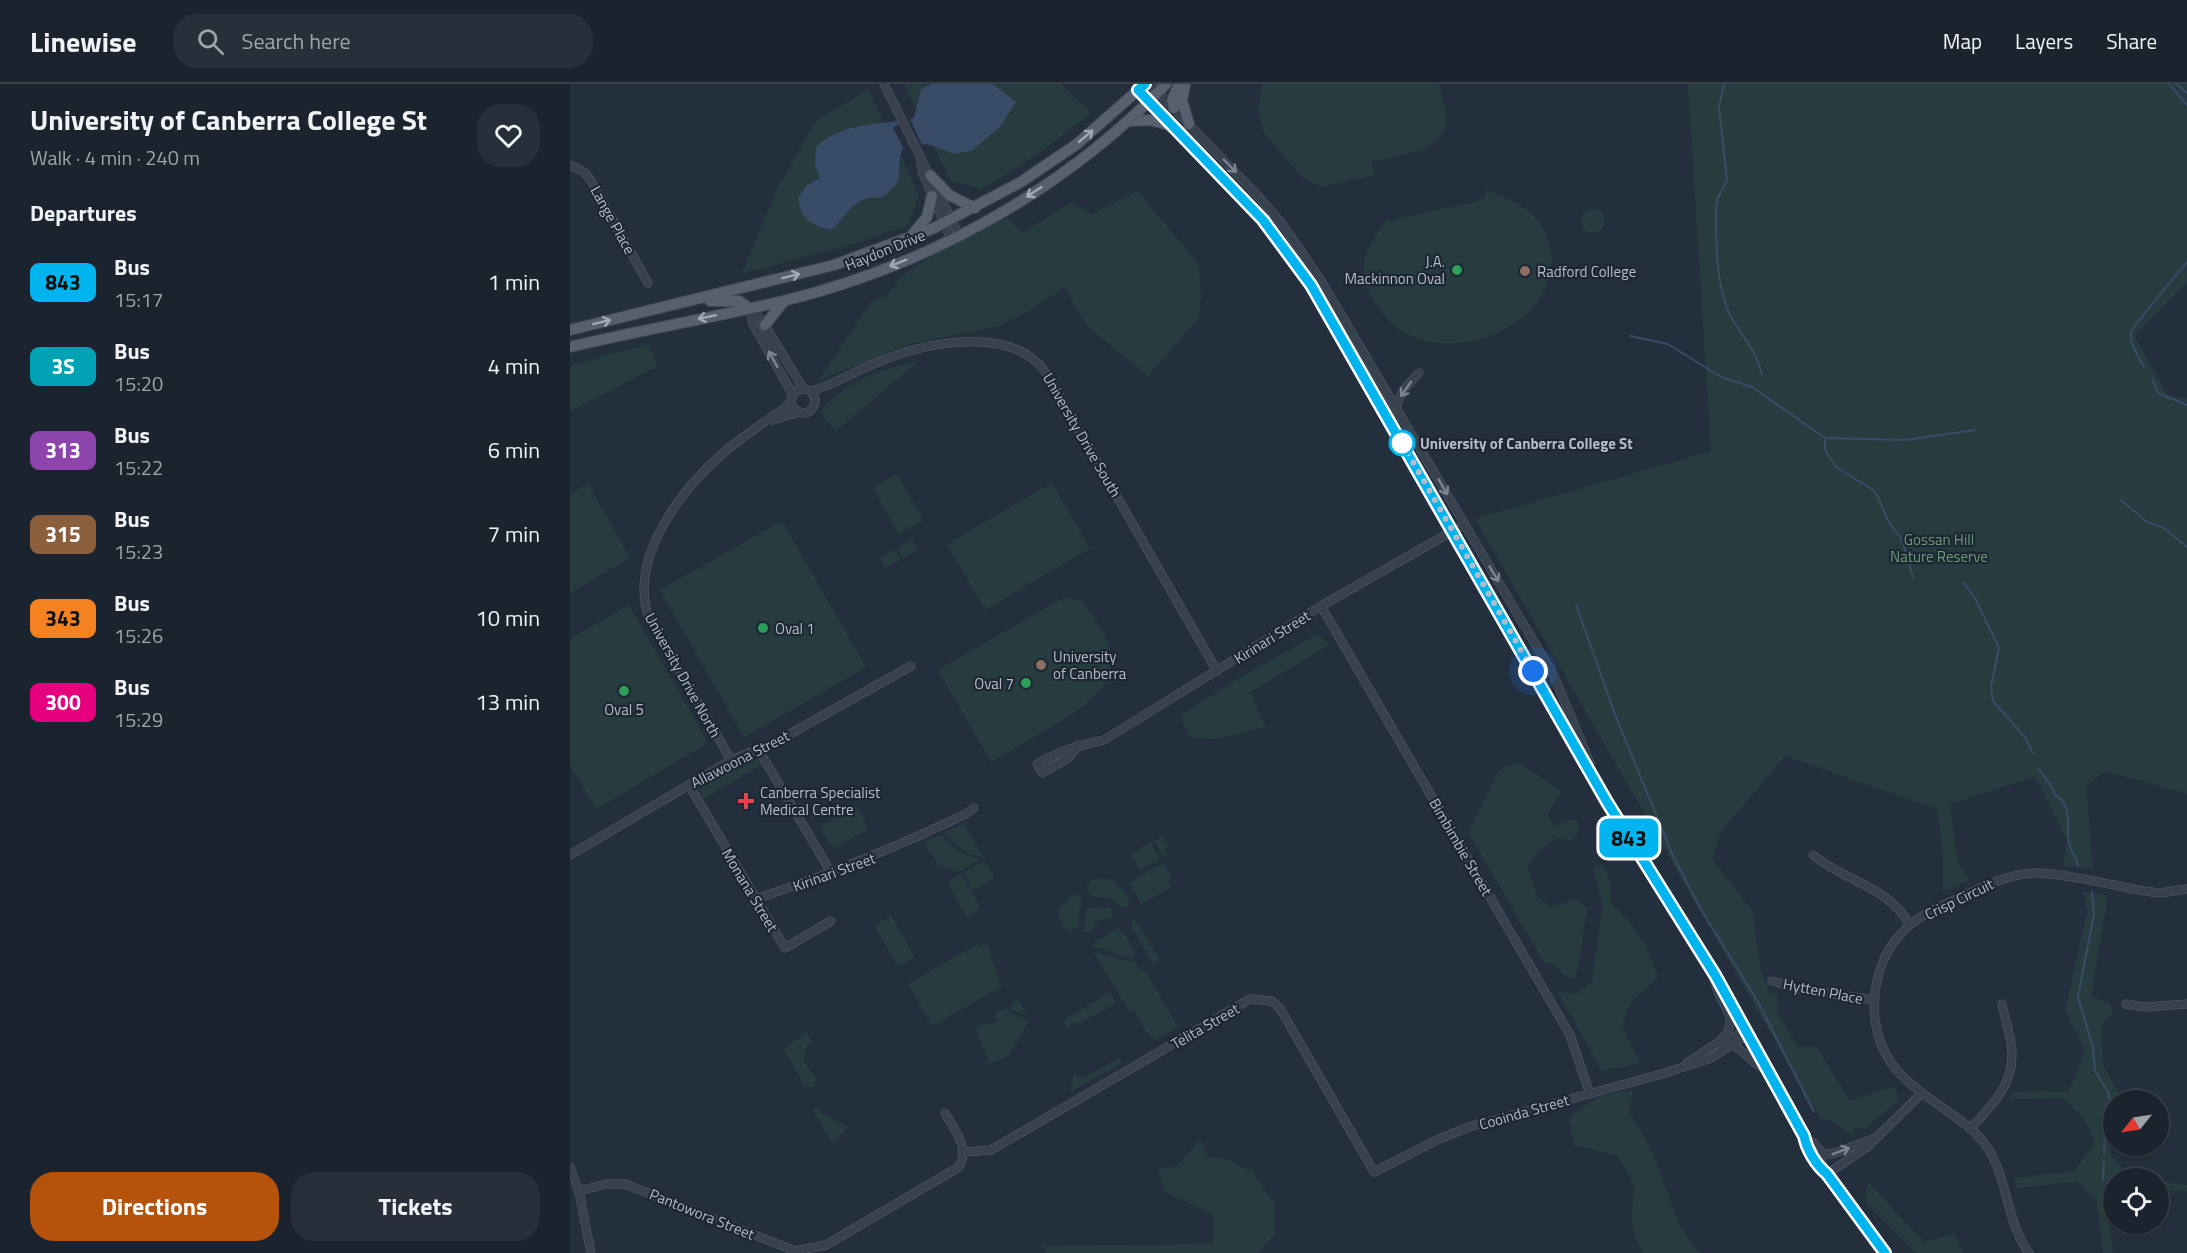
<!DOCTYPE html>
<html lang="en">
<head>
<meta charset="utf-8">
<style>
  :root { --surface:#1b232e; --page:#282f3a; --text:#f1f3f6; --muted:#a0a4aa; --line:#39404a; --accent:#b45309 }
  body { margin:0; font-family:"Titillium Web",sans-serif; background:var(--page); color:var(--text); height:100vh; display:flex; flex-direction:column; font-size:22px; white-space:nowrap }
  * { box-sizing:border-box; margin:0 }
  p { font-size:20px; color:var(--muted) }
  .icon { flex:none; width:33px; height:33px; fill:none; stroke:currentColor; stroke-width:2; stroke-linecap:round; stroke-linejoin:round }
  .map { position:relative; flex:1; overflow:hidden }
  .side { display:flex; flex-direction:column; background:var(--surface); width:570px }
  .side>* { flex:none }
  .badge { padding:0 12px; border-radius:9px; font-size:21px; line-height:39px }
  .needle { width:39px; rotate:240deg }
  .buttons { position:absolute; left:1533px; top:1006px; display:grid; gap:12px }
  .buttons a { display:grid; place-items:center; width:66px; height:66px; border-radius:50%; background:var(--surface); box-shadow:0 2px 4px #0004,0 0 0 2px var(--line); font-size:30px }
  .you { position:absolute; width:30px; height:30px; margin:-15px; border:4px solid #fff; border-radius:50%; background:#1a73e8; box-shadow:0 0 0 9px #1a73e833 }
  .map>.badge { position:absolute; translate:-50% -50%; box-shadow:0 0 0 3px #fff }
  h2 { padding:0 30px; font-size:22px; line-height:54px }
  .round { display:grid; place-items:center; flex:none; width:63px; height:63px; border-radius:24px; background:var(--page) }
  .summary { display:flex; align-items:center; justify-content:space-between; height:102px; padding:0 30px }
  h1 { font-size:28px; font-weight:700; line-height:45px }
  .action { display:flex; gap:12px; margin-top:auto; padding:12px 30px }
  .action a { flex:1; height:69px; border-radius:24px; background:var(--accent); color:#fff; font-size:24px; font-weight:700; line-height:69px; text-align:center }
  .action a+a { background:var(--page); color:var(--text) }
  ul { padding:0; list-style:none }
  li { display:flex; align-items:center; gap:18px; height:84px; padding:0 30px }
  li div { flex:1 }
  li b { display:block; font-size:22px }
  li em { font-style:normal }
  li .badge { min-width:66px; font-weight:700; text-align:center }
  header { display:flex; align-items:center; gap:36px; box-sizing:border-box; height:84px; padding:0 30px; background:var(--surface); border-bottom:2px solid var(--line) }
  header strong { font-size:28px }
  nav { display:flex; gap:33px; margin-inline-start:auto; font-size:21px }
  .search { width:420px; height:54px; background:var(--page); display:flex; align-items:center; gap:15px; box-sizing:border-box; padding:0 21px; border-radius:24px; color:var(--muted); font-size:22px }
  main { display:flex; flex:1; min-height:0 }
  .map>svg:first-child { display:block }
  .green { fill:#263c3f }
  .water { fill:#394c67 }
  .pier { fill:#242f3e }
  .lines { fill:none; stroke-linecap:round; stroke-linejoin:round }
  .stream { stroke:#394c67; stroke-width:2 }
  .minor-casing { stroke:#565f6c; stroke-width:9 }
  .major-casing { stroke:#414a57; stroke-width:12 }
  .minor { stroke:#38414e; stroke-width:8 }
  .major { stroke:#56606e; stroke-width:10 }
  .oneway { stroke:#a1aab7 }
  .oneway2 { stroke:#7c8592 }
  .line-casing { stroke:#fff; stroke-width:14 }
  .line { stroke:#00b5ef; stroke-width:9 }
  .walk { stroke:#b4bcc9; stroke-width:6; stroke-dasharray:0 10.8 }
  .leisure-dot { fill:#2e9e5b; stroke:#1d2633; stroke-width:2 }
  .education-dot { fill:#8d6e63; stroke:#1d2633; stroke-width:2 }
  .stop-dot { fill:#fff; stroke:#00b5ef; stroke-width:3 }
  .health-dot { fill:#e0444e; stroke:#1d2633; stroke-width:2 }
  .labels { text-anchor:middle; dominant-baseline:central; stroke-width:4.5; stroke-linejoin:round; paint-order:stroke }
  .street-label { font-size:15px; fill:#b4bcc9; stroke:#1d2633 }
  .poi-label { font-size:15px; fill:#b4bcc9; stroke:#1d2633; text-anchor:start }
  .stop-label { font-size:15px; font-weight:bold; fill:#b4bcc9; stroke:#1d2633; text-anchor:start }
  .park-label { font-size:15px; fill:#6b9a76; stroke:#1d2633 }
</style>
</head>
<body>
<header>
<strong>Linewise</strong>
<div class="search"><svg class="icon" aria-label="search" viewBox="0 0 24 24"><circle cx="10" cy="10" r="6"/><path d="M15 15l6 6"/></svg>Search here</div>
<nav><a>Map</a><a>Layers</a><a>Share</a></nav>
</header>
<main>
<section class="side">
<div class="summary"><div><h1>University of Canberra College St</h1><p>Walk · 4 min · 240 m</p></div><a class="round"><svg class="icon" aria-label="heart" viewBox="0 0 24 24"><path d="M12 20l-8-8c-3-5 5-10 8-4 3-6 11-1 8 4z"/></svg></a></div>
<h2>Departures</h2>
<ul>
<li><span class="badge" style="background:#00b5ef;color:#111">843</span><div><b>Bus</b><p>15:17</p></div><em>1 min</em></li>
<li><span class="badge" style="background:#00a3b4;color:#fff">3S</span><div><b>Bus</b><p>15:20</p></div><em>4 min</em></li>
<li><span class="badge" style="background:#8e44ad;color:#fff">313</span><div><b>Bus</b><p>15:22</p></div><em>6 min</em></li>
<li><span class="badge" style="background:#8b5e3c;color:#fff">315</span><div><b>Bus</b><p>15:23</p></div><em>7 min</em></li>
<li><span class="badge" style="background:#f58220;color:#111">343</span><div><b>Bus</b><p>15:26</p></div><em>10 min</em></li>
<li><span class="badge" style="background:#e6007e;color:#fff">300</span><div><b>Bus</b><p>15:29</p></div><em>13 min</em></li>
</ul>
<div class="action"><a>Directions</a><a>Tickets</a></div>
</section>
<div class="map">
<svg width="1617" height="1169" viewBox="0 0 1617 1169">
  <rect width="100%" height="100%" fill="#242f3e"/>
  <g class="green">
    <path d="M334,0h157l30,29 -53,41 -57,36 -31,-10z"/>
    <path d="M692,0h177c2,11 8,26 7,37 -3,33 -50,34 -74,40l3,14 -53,12 -21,-11 -37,-43 -6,-26z"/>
    <path d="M1118,0h499v198l-52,54 33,60 19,2v396l-78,-22h-5l-18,14 7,83 -30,-3 4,-25 -32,-64 -85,27 7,56 12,21 -26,11v-36l-6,-47 -152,-53 -65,77 -7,27 40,52 7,56 9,24 9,3 -1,18 22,34h18l32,53 46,-13 4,13 -35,30 -11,-3 2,10 -23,-16 -11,-3 -8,-11 -338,-588 236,-68z"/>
    <path d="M298,6l51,105 -11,30 -60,21 -106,27 36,-86 38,-66z"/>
    <path d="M915,106c16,6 31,11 45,22 10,9 17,22 20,35 16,78 -104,125 -158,77 -5,-5 -10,-12 -14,-18 -27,-31 -13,-57 8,-85l93,-20 7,-6z"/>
    <path d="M568,107l61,74 2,31 -3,23 -50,57 -62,-51 -21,-38 -36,24 -33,16 -87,17 -91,37 52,-78 18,-8 13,-18 32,-22 74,-37 15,15 49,-30 21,11z"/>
    <circle cx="1023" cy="137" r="12"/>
    <path d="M78,260l10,22 -88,45v-45z"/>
    <path d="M350,276l-84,71 -11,-12 -3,-10c25,-29 62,-40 98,-49z"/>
    <path d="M327,390l26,46 -24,14 -26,-46z"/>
    <path d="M482,399l38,65 -105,62 -38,-66z"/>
    <path d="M18,400l42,74 -60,35v-99z"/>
    <path d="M212,437l84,146 -122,70 -84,-147z"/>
    <path d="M342,455l6,10 -15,9 -6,-10z"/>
    <path d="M325,465l6,10 -15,9 -6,-10z"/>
    <path d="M495,513l17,4c46,58 39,84 -23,121 -22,13 -45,27 -68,40l-53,-92z"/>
    <path d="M59,521l79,138 -112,66 -26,-44v-126z"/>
    <path d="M748,550l11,11 -79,47 16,35 -51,12 -26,-2 -9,-21 56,-36z"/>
    <path d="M185,672l7,3 1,5 -60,35 -3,-9c5,-12 42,-31 55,-34z"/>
    <path d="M950,679l41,28 -14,24 8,11 20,-8 5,12 -8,11 -15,-4 -22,18 -7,12 9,29 14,12 25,-10 12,11c-7,23 -5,47 -13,69l-7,1 -17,-16 -6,1 -77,-132 29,-58 6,-6z"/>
    <path d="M286,722l13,22 -36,21 -13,-22z"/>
    <path d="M394,740l19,33 -15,-3 -25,-21z"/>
    <path d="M370,751l16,15 23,10 -20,12 -21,-7 -14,-23z"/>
    <path d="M593,751l6,11 -5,3 3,6 -4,2 -9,-16z"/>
    <path d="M581,758l9,17 -20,11 -9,-16z"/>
    <path d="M415,777l10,17 -22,12 -10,-17z"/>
    <path d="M593,779l9,16 -4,2 3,6 -30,17 -12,-21z"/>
    <path d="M1033,780l8,21v18c26,24 36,42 47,74l-27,25 -9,23 18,38 -38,8 -45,-80 19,3 16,-13 11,-75 -10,-37z"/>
    <path d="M391,790l20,35 -14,8 -20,-35z"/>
    <path d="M523,794l20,2 16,18 -1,9 -8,1 -8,-10 -21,-2 -5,-9z"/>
    <path d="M1513,807l25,5 -17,100 19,8 4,8 -13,14 2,38 19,36 -8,1 -1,15 -4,9 2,31 18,20 20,3h-35l-1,15 -6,4 6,55h-10l-6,-51 -20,-21 -61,7 -2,-10 60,-7 21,-29 -11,-23 -22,-21 -53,1 4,-7 56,-1 16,-41 -20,-39 22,-99z"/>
    <path d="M505,810l5,2 2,7 -3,6v16l-8,7 -7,-4 -7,-16 14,-17z"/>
    <path d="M537,823l5,3v7l-15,4 -6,12 -7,-2 2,-22z"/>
    <path d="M321,831l24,42 -17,10 -24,-41z"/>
    <path d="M565,835l25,41 -7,4 -21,-36 -1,-7z"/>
    <path d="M548,844l7,6 10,18 -2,6 -39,-11 -2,-3z"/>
    <path d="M408,860l2,4 7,-3c7,15 7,28 15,41l-70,40 -24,-42z"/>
    <path d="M524,868l42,11 2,5 8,4 32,55 -23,13 -10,-10 -11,-20 -5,1z"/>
    <path d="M540,908l6,11 -38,21 -7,-1 -3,6 -5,-8z"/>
    <path d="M449,916l9,17 -17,-8 1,-6z"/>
    <path d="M438,925l10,8 9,3 1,3 -19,32 -19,9 -15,-36 8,-4 9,1 5,-6 -1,-8z"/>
    <path d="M236,948l6,9 -6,6 -2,14 12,18 -1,7 -4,2 -7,-3 -20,-36z"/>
    <path d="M550,974l2,5 -52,29 4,-17 9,3z"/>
    <path d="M1063,1007l-4,21c9,14 18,29 25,45 14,31 21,74 47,96h-58l-9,-18 -2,-22 2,-28 -16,-29 -44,-11 -5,-27c19,-18 38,-26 64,-27z"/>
    <path d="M248,1024l4,6 6,1 4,5 16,7 -13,14 -3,1 -20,-33z"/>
    <path d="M630,1056l8,17 17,2 27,12 23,33v30l-16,19h-213l-4,-7 171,-2v-30l-48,-22 -7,-23 19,-3z"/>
    <path d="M1588,1097l29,4v7l-28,-4z"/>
    <path d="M1298,1098l56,60 30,-9 9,20h-47l-51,-51z"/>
  </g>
  <path class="water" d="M362,0h61l23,18 -16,25 -29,24 -16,3 -28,-10 -24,4c-11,27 8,29 -22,50 -27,-4 -33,18 -50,32 -21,-5 -30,-11 -33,-32l8,-12 14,-8 -5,-13 1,-18c27,-26 64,-21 98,-29l7,-29z"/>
  <path class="pier" d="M339,33l13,28 -17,6 -12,-23z"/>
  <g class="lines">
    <g class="stream">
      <path d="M1154,0l-5,23 8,73 -10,20 -1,11c0,32 0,76 15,106 12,21 24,31 31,57"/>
      <path d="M1599,0l18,21"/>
      <path d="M1606,0l11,9"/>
      <path d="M1060,252l38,8 53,33 31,10 73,51 80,2 70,-10"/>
      <path d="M1574,283c-5,-10 -15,-23 -13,-35 1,-5 48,-60 56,-70"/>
      <path d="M1582,295l6,14 29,12"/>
      <path d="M1255,356v10l11,17 37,23 5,7 10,24 14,19 11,37"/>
      <path d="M1551,416l26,22 17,6 23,19"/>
      <path d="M1394,499l12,17 23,48 -8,39 2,14 31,35 9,17"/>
      <path d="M1006,521l40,112 57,139 26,50 59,96 56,110"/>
      <path d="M1468,684l16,22 1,5c21,11 8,37 16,54 3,8 7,9 7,18"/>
      <path d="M1522,808l2,22 -16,83 15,50 2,24 13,21 4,18 -7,14 -1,30"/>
      <path d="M1533,1096l1,-19"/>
    </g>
    <g class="minor-casing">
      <g id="minor">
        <path d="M314,0l75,151"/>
        <path d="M580,0l108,112 25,29 37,54 234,397 36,87"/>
        <path d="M568,7l109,112 31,34 33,48 296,517 108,173 89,161c3,14 11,29 23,38l58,79"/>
        <path d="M351,80l2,10 28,65"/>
        <path d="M0,81l14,7 6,7 58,104"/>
        <path d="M179,224l12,11 42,69"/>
        <path d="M179,224l4,16 40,71"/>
        <circle cx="233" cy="317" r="12"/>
        <path d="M241,307c25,-7 47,-22 72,-31 46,-18 130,-35 163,13l171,298"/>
        <path d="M826,322l8,-17 15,-16"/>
        <path d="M202,336l28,-8"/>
        <path d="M751,522l249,429 20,59"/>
        <path d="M509,661l-11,13 -26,15 -5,-9c23,-13 40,-18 67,-24l217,-134 144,-82"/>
        <path d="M188,665l74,125"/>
        <path d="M161,676l-82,-142c-21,-58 30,-126 72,-163 22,-20 47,-34 70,-52"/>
        <path d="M119,701l96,163 46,-27"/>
        <path d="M0,771l161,-95 43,-17 137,-77"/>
        <path d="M1243,771c34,28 74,30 97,70"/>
        <path d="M186,815c72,-24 141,-52 210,-85l8,-6"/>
        <path d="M1145,892c-1,28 32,41 4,66"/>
        <path d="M1202,897l27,8 75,11"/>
        <path d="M1556,920l18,3 43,-3"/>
        <path d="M1162,961c18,9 20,20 36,25"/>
        <path d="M1117,979l32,-21 6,2 14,-10h9"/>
        <path d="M1400,1045c20,-22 43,-43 42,-75 0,-15 -7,-34 -10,-50"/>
        <path d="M1242,1058l12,12h8l41,-15"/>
        <path d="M1247,1067l10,23"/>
        <path d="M394,1068l27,-2 259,-151 22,2 9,9 93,162 65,-33 30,-12 196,-54 46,-15 37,-24"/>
        <path d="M0,1083l9,24 12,62"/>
        <path d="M1257,1090l40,-27 55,-54"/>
        <path d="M9,1107l27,-7h19l170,67 31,-6 133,-78c11,-19 -5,-38 -14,-54"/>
        <path d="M1459,1169c-24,-33 -21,-78 -44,-109 -30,-38 -85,-51 -104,-100 -15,-41 -5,-91 30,-120 16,-13 37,-21 56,-30 22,-10 48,-22 73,-21 34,2 70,12 104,18l16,2 27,-4"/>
      </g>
    </g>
    <g class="major-casing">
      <g id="major">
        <path d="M615,0l-3,17 7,23"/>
        <path d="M604,24l-2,-7 7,-17"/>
        <path d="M559,37l20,-1 24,6"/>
        <path d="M360,91l19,20 26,13"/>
        <path d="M343,150l14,-17 5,-21"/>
        <path d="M140,217h29l10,7"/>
        <path d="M195,241l19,-24"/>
        <path d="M0,246l264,-65 98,-36 89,-47 56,-38 68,-60"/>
        <path d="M0,263c71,-17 143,-29 213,-46 144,-35 280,-110 383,-217"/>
      </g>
    </g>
    <use href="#minor" class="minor"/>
    <use href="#major" class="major"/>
  </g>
  <defs><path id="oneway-shaft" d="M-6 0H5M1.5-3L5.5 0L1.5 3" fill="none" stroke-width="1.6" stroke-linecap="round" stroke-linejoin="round" transform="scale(1.5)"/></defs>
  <g class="oneway">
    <use href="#oneway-shaft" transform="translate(516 52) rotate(-40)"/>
    <use href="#oneway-shaft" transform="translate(464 108) rotate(147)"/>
    <use href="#oneway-shaft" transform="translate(328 179) rotate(158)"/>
    <use href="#oneway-shaft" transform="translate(221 192) rotate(-14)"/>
    <use href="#oneway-shaft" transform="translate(137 233) rotate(168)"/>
    <use href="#oneway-shaft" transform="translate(32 238) rotate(-14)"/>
  </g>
  <g class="oneway2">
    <use href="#oneway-shaft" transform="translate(660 82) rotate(46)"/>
    <use href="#oneway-shaft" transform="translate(203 275) rotate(-119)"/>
    <use href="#oneway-shaft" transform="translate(836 305) rotate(125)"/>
    <use href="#oneway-shaft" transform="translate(873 403) rotate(60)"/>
    <use href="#oneway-shaft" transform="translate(924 490) rotate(59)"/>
    <use href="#oneway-shaft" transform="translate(1271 1067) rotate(-21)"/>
  </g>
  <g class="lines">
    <g class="line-casing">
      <path id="line" d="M575,0l-7,6 125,130 48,65 296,517 108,173 89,161c3,14 12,29 23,38l58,79"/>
    </g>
    <use href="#line" class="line"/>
    <path class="walk" d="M832,359l-5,-9 136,237"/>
  </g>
  <g class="leisure-dot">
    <circle cx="887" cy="186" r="6"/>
    <circle cx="193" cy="544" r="6"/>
    <circle cx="456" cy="599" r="6"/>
    <circle cx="54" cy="607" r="6"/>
  </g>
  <g class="education-dot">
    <circle cx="955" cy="187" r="6"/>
    <circle cx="471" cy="581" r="6"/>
  </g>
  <circle class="stop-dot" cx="832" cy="359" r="12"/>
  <path class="health-dot" d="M173 708h6v6h6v6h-6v6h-6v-6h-6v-6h6z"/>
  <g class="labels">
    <g class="street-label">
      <text transform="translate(43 136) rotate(61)">Lange Place</text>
      <text transform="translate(315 166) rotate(-22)">Haydon Drive</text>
      <text transform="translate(512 351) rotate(60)">University Drive South</text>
      <text transform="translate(702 553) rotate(-32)">Kirinari Street</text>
      <text transform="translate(113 591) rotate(61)">University Drive North</text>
      <text transform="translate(170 675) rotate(-27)">Allawoona Street</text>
      <text transform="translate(891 763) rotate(60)">Bimbimbie Street</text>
      <text transform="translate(264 788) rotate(-20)">Kirinari Street</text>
      <text transform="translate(180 806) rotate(59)">Monana Street</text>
      <text transform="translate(1389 815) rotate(-26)">Crisp Circuit</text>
      <text transform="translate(1253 907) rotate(11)">Hytten Place</text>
      <text transform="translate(635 942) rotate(-30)">Telita Street</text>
      <text transform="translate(954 1028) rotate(-16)">Cooinda Street</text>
      <text transform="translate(132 1130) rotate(22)">Pantowora Street</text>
    </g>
    <g class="poi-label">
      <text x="875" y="177" text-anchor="end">J.A.<tspan x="875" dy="17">Mackinnon Oval</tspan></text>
      <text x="967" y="187">Radford College</text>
      <text x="205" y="544">Oval 1</text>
      <text x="483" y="572">University<tspan x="483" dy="17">of Canberra</tspan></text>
      <text x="444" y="599" text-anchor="end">Oval 7</text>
      <text x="54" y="625" text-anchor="middle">Oval 5</text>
      <text x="190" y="708">Canberra Specialist<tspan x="190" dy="17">Medical Centre</tspan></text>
    </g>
    <g class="stop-label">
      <text x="850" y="359">University of Canberra College St</text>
    </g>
    <g class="park-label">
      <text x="1369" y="455">Gossan Hill<tspan x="1369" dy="17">Nature Reserve</tspan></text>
    </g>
  </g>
</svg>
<div class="buttons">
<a><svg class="needle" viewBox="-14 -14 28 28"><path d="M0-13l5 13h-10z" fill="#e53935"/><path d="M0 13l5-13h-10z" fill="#a0a4aa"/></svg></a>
<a><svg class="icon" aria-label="locate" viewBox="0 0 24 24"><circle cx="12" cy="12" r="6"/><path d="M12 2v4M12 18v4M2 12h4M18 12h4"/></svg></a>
</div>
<div class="you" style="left:963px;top:587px"></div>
<b class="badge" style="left:1059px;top:754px;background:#00b5ef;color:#111">843</b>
</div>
</main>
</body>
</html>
